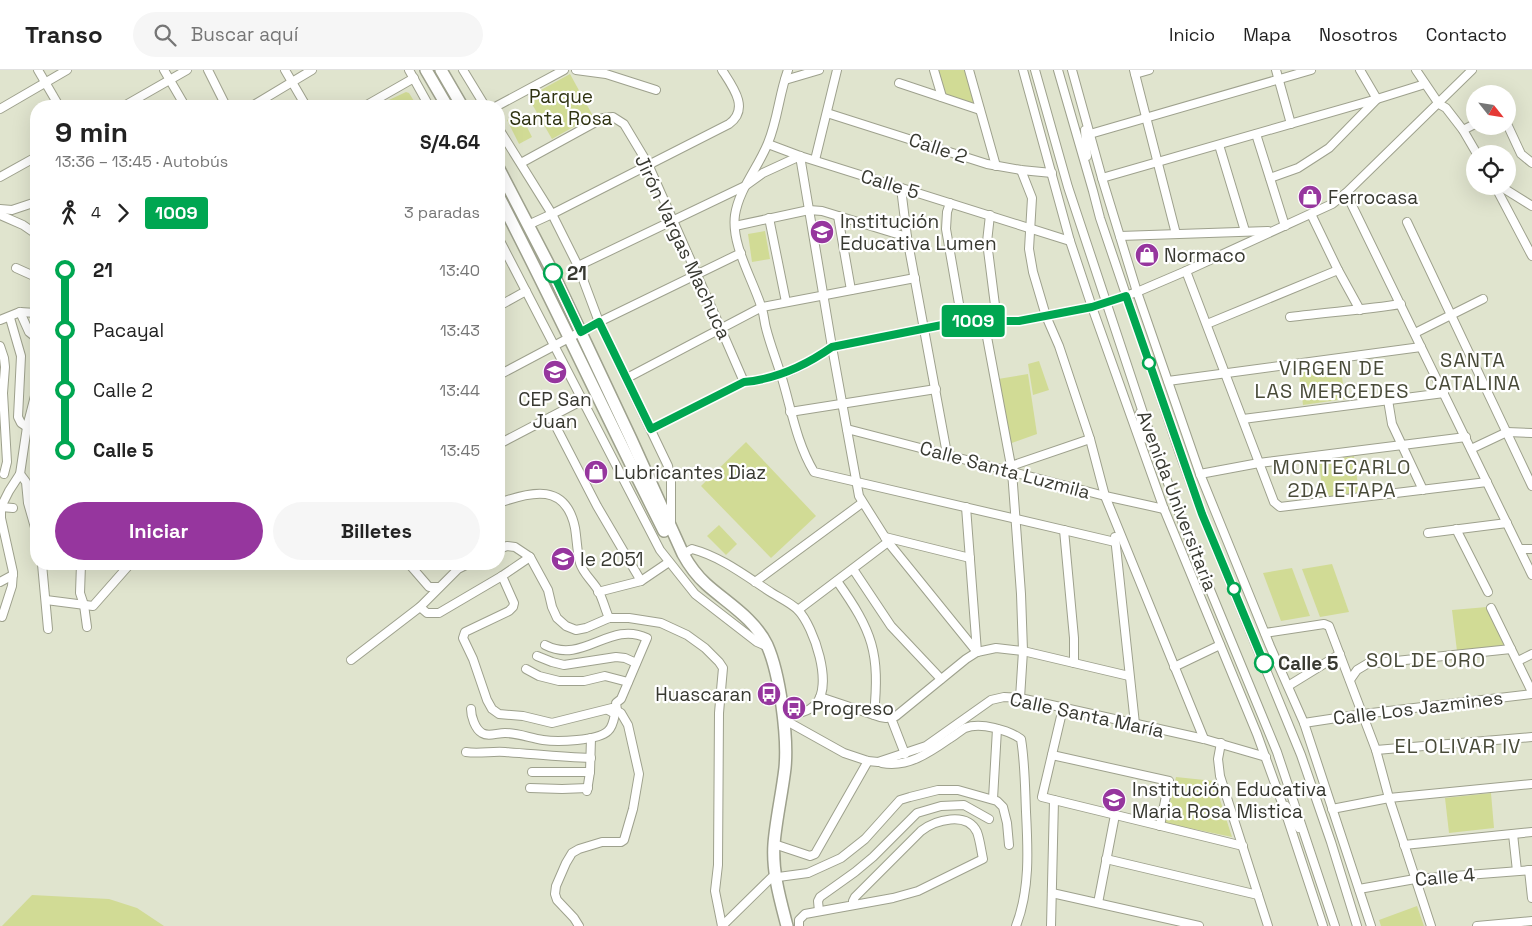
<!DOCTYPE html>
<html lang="es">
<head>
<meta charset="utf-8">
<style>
  :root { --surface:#fff; --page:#f6f6f6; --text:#222; --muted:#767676; --line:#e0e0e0; --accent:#96369e }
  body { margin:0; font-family:"Space Grotesk",sans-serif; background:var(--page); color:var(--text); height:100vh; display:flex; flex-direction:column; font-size:19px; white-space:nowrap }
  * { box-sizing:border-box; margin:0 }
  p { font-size:16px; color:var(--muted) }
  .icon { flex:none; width:28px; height:28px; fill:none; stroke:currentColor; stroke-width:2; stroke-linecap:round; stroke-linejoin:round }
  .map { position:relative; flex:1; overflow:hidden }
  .panel { position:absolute; left:30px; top:30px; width:475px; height:470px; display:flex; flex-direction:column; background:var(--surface); border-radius:20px; box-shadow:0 5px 20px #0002 }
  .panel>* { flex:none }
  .badge { padding:0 10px; border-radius:4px; font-size:18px; line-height:32px }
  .needle { width:32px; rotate:120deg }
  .tools { position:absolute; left:1466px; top:15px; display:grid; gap:10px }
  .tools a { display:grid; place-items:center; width:50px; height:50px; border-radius:50%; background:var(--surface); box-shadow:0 5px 20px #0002; font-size:25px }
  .map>.badge { position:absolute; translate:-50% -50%; box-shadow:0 0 0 2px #fff }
  .legs { display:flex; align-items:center; gap:8px; height:55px; padding:0 25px; font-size:16px }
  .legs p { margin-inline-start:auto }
  .head { display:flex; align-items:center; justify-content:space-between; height:85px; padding:0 25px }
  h1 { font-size:28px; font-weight:800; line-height:38px }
  .primary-button { display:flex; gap:10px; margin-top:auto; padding:10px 25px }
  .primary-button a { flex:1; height:58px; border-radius:30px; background:var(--accent); color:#fff; font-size:20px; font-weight:800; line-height:58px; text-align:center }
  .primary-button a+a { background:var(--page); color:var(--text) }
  ul { padding:0 25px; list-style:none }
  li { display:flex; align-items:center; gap:18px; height:60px; font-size:19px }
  li i { display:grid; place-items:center; width:8px; height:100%; margin:0 6px; background:currentColor }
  li i::after { content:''; width:12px; height:12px; margin:-6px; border:4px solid; border-radius:50%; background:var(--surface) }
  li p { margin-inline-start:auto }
  li:first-child i { background:linear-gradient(#0000 50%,currentColor 0) }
  li:last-child i { background:linear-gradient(currentColor 50%,#0000 0) }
  header { display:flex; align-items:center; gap:30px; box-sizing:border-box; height:70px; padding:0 25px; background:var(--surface); border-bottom:1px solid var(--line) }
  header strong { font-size:24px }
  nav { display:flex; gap:28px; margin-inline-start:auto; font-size:18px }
  .search { width:350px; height:45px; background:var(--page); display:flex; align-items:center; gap:12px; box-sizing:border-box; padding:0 18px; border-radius:28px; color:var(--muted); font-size:19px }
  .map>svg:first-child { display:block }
  .green { fill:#d1db95 }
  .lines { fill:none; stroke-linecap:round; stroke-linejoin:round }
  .minor-casing { stroke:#9ea18d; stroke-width:10 }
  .highway-casing { stroke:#9ea18d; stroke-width:14 }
  .minor { stroke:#fff; stroke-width:8 }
  .highway { stroke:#fff; stroke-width:11 }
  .line-1-casing { stroke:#fff; stroke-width:11 }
  .line-1 { stroke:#00a651; stroke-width:8 }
  .stop-1-dot { fill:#fff; stroke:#00a651; stroke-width:2.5 }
  .labels { text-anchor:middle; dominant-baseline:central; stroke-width:4.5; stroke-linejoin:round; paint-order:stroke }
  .park-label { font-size:19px; fill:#2f3311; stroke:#fff }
  .street-label { font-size:19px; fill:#383931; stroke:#fff }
  .poi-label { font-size:19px; fill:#383931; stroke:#fff; text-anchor:start }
  .stop-label { font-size:19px; font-weight:bold; fill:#383931; stroke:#fff; text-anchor:start }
  .neighbourhood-label { font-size:20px; letter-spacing:1px; fill:#494b39; stroke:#fff }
</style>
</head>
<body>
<header>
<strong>Transo</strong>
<div class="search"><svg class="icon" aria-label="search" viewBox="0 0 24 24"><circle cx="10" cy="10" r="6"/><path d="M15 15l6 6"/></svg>Buscar aquí</div>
<nav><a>Inicio</a><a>Mapa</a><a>Nosotros</a><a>Contacto</a></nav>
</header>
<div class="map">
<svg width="1532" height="856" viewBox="0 0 1532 856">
  <rect width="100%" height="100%" fill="#e0e4ce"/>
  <g class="green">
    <path d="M937,0h28l10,36 -31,-10z"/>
    <path d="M570,4l23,42 -41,23 -24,-42z"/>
    <path d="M406,22l3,1 8,13h-41z"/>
    <path d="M520,43l12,24 -13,7 -12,-24z"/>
    <path d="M765,161l5,28 -18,3 -4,-28z"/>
    <path d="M1039,291l10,29 -16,5 -5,-31z"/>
    <path d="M1340,292l5,37 -42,6 -5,-38z"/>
    <path d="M1028,304l9,60 -28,10 -11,-65z"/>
    <path d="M746,372l70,74 -45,42 -70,-72z"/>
    <path d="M1354,386l5,37 -36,5 -4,-37z"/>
    <path d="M719,455l18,19 -11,11 -19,-19z"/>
    <path d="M1332,494l17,48 -29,5 -18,-48z"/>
    <path d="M1292,498l18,48 -29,5 -18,-48z"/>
    <path d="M1487,537l18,39 -48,5 -5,-41z"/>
    <path d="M1176,707l38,4 18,56 -67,-14z"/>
    <path d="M1491,723l3,35 -45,5 -4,-35z"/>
    <path d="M32,825l77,4 28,9 27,18h-162z"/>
    <path d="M1417,836l7,20h-43l-2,-6z"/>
  </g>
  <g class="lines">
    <g class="minor-casing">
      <g id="minor">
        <path d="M38,0l21,36"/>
        <path d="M164,0l21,36"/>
        <path d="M208,0l18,36"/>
        <path d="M285,0l21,36"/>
        <path d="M409,0l20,36"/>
        <path d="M463,0l22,36"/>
        <path d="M576,0l30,4 50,16"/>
        <path d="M788,0c-9,24 -10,49 -20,73 -10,25 -29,46 -33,72 -4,29 17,63 26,91 3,7 3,15 5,22 4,16 10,31 15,47 10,32 15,67 33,97l301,70"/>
        <path d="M934,0l8,27"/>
        <path d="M969,0l27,96"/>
        <path d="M1023,0l47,171 22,66 72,202 93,225 29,80 37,112"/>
        <path d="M1035,0l33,117 84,253 33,89 92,223 58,174"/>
        <path d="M1058,0l35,121 7,27 79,233 23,63 99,241 30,87 26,84"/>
        <path d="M1072,0l30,108 35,114 63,182 70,172 34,77 67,203"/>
        <path d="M1134,0l42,164"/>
        <path d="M1276,0l15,54"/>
        <path d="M1416,0l23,34 7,4 17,22 14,24"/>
        <path d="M1135,4l14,-4"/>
        <path d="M785,10l34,-10"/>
        <path d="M899,13l81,27"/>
        <path d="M124,36l63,-36"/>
        <path d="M252,36l60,-36"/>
        <path d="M365,36l49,-28"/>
        <path d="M497,36l67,-36"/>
        <path d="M0,39l67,-39"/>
        <path d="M827,43l160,51 34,6 31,3"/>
        <path d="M1508,56l13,28 11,9"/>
        <path d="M499,59l53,85 26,52 21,56 69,144 3,14v44"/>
        <path d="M1085,60l2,26"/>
        <path d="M1463,60l12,-6"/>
        <path d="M1090,64l221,-64"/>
        <path d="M1256,64l29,92"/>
        <path d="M768,74l32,12 270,85"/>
        <path d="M1219,75l26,86"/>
        <path d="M815,90l22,-90"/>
        <path d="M521,93l82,-45 10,-1 11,7 24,40 73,165 23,53"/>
        <path d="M1021,100l11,28 -3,51 4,23 13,44 13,30 31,93 15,57 99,243"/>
        <path d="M0,107l36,-20"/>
        <path d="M1102,108l275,-79 48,-15"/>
        <path d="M1270,108l28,-10 31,-20 48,-49 -17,-29"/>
        <path d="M1495,116l37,70"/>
        <path d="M1500,116l32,20"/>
        <path d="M901,118l6,49 40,217"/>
        <path d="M1346,123l186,382"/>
        <path d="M950,133l-3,9 -1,17 16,92"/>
        <path d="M0,139l12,1 24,-8"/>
        <path d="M1311,144l27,56 22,40"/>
        <path d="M0,145l23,10 13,9"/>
        <path d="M990,145l-3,27 10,79"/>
        <path d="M838,146l13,74"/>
        <path d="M769,148l17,84"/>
        <path d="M1407,152l125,264"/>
        <path d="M528,155l24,-11 177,-90c21,-15 4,-37 -7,-54"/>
        <path d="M735,156l74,-16 13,1 85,26"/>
        <path d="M1120,166l148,-5"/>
        <path d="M499,169l161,311 35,44 62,48 9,4"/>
        <path d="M578,196l167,-80 18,-13 37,-17 32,191 27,149 29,46 89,110"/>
        <path d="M16,198l20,9"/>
        <path d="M1186,201l88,231 6,5 207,-25"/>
        <path d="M499,236l27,-15"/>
        <path d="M20,242l9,20 5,4 2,6"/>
        <path d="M1290,247c37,-5 74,-7 111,-13"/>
        <path d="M10,248l11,38 -3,61 3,6 6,4"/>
        <path d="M0,250l20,-8 16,1"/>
        <path d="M984,251l28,150 9,123 2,57 -3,47"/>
        <path d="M1207,254l131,-54"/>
        <path d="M1415,263l68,-34"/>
        <path d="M0,276l4,12 1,9 -2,26 4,69 -3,12"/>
        <path d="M499,305l100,-53 142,-69"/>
        <path d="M627,308l135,-71 153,-29"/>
        <path d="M1168,311l253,-34"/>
        <path d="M1388,330l4,24 31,66"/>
        <path d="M790,342l146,-23"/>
        <path d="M1140,343l2,26"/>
        <path d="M551,347l46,89 44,75"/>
        <path d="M1243,349l201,-26"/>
        <path d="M651,359l93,-47c34,-3 60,-15 88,-35l130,-26h57l73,-14 45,-15 49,-21 146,-67 14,-11 126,-123"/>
        <path d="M847,359l258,67 59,13"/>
        <path d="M499,374l84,-44"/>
        <path d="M1471,379l36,-17 25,1"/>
        <path d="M1011,396l79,-27"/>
        <path d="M20,404l6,8 2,21 8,28"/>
        <path d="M1200,404l59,-11 207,-26"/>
        <path d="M499,433c33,-12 67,-20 76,25 2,12 2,24 5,35 3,11 14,19 19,29 4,8 6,17 10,26"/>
        <path d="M1,437l12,1"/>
        <path d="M966,437l11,145"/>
        <path d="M1456,459l32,63"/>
        <path d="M1064,460l10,108v25"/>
        <path d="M1428,463l79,-10"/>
        <path d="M885,467l85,21"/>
        <path d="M1115,467l20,187"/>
        <path d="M499,479l8,-3 8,1 15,10 18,33 4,17 5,11 9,8 10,4 10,-2 23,-10h20l32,5 26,12 18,13 14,14 4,6 -1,11 -3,34 -1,152 -3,26 7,35"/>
        <path d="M1520,479h12"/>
        <path d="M683,484l9,-5c30,8 55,28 80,44 8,5 19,10 26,17 16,17 36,76 17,95 -9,9 -21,8 -33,10"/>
        <path d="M42,494l6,65"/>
        <path d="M81,494l-1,29 4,12 3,22"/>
        <path d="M409,494l20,23h10"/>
        <path d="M853,499l38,57 50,53"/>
        <path d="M502,506l12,27 -1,4 -4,4 -44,21 -2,6 10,21 14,41 5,9 7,5 24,2 29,7 60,-15 9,5 7,12 11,49 -6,35 -9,31 -3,2h-19l-23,7 -7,4 -6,10 -10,23 -1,8 2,6 17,18 5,8"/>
        <path d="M837,511c36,51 43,71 37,134"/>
        <path d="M0,512l13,-7"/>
        <path d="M755,512l107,-79"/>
        <path d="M598,522l43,-11 28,-19"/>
        <path d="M46,530l47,6 37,-42"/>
        <path d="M420,537l7,6h12l63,-37 28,-19"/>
        <path d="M1491,538l41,84"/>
        <path d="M798,540l90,-68"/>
        <path d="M2,547l10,-31 1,-14 -12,-54v-11l8,-16 11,-17 7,-47 9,-35"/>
        <path d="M1265,563l59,-9 5,2 47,124 13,48 42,128"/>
        <path d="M545,575c39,20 64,-25 102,-7l-26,61 -5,4 1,7"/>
        <path d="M537,586l15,6 12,3 52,-8 9,1 11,5"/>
        <path d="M351,590l69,-53 38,-38 10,-5"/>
        <path d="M1518,591l14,-7"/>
        <path d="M1174,597l46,-22"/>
        <path d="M526,599l13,7 20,5h25l21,-5 23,6"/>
        <path d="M1350,610l7,-10 10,-6 144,-15"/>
        <path d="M1288,616l52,-32"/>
        <path d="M820,627l60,20 6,1 10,-2 70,-57 11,-7 19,-4 27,3 106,25"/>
        <path d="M1063,638l-21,89 201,49"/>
        <path d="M471,639c0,7 4,20 11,24 6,4 15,0 23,0 13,0 25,5 38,7 14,2 55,1 65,-9 4,-3 6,-12 7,-17l-7,-4"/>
        <path d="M891,648l14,36"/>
        <path d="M783,649l61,34 24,8 10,1 48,-16 65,-46 13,-3 16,1 184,41 62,18"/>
        <path d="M1304,653l59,-9 169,-20"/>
        <path d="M1221,673l-3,16 2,17 48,150"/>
        <path d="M1376,680l156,-13"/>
        <path d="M466,682c13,2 26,-1 39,0 29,2 57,5 86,6"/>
        <path d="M1052,685l117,26 -9,45"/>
        <path d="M882,693c25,5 47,-10 67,-24 5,-3 11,-8 16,-11 16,-6 43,2 56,11 4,24 4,49 5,73 2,38 4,78 -10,114"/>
        <path d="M532,702h58"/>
        <path d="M530,718l32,1 26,-1"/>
        <path d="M587,721l3,-19 1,-34"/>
        <path d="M993,729l4,-70"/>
        <path d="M1286,736l13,22"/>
        <path d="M1332,739l57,-11 143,-14"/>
        <path d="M1513,764l4,37"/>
        <path d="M774,774l36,12 5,-2 53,-93"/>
        <path d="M1404,775l128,-13"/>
        <path d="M1106,789l152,36"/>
        <path d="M1529,800l3,28"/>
        <path d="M1359,819l56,-10 117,-9"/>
        <path d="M1052,823l147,33"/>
        <path d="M1098,833l17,-88"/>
        <path d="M819,841l-1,-10 2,-4 35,-25 18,-15 44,-44 24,-7 23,-1 25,14"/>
        <path d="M722,856l49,-48 37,-5 33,-15 24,-19 35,-39 10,-3 28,-7h20l39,11 6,6 4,16 2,22"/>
        <path d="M799,856v-6l6,-6 88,-16 25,-7 65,-32c-2,-9 -3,-19 -6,-27 -10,-21 -42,-12 -56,-1l-66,66 -2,4v3"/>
        <path d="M1051,856l3,-126"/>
        <path d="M1477,856l55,-5"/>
      </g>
    </g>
    <g class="highway-casing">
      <g id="highway">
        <path d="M426,0l21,36"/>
        <path d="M441,0l21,36"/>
        <path d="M499,99l52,100 80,170 52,115c6,11 13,21 23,30 21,19 48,34 61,61 13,29 21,92 18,123 -3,26 -9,51 -11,76 -2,28 6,55 13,82"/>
        <path d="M499,127c57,110 109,223 165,334"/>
      </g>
    </g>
    <use href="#minor" class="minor"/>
    <use href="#highway" class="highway"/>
  </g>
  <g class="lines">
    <g class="line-1-casing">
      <path id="line-1" d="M553,203l28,59 18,-10 52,107 93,-47c33,-3 61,-16 88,-35l130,-26h57l73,-14 34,-11 76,218 62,149"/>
    </g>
    <use href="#line-1" class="line-1"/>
  </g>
  <defs>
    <g id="shop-disc" transform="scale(1.25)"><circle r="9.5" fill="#96369e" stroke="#fff"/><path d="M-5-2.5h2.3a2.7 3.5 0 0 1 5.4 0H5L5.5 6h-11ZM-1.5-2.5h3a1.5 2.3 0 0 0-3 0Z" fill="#fff"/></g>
    <g id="school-disc" transform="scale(1.25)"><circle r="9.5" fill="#96369e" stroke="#fff"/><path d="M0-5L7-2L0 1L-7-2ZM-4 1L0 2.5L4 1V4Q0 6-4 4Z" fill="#fff"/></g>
    <g id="bus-disc" transform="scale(1.25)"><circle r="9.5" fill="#96369e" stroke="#fff"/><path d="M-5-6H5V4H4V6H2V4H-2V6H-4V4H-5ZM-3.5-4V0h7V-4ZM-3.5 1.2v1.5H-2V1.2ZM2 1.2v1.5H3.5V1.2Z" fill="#fff"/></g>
  </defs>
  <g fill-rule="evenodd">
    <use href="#shop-disc" x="1310" y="127"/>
    <use href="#school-disc" x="822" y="162"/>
    <use href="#shop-disc" x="1147" y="185"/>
    <use href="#school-disc" x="555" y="302"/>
    <use href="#shop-disc" x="596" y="402"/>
    <use href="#school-disc" x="563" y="489"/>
    <use href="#bus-disc" x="769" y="624"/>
    <use href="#bus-disc" x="794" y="638"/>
    <use href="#school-disc" x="1114" y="730"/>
  </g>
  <g class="stop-1-dot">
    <circle cx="553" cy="203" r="9"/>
    <circle cx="1149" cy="293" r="6"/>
    <circle cx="1234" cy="519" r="6"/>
    <circle cx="1264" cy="593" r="9"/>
  </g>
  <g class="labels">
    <g class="park-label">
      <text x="561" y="26">Parque<tspan x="561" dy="22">Santa Rosa</tspan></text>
    </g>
    <g class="street-label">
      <text transform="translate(938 78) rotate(18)">Calle 2</text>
      <text transform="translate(890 114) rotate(17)">Calle 5</text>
      <text transform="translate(683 177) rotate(65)">Jirón Vargas Machuca</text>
      <text transform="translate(1005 400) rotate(15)">Calle Santa Luzmila</text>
      <text transform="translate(1177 431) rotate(69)">Avenida Universitaria</text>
      <text transform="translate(1418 638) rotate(-7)">Calle Los Jazmines</text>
      <text transform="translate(1087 645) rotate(12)">Calle Santa María</text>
      <text transform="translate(1445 807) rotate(-5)">Calle 4</text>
    </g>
    <g class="poi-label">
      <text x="1328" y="127">Ferrocasa</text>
      <text x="840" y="151">Institución<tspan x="840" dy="22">Educativa Lumen</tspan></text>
      <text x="1164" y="185">Normaco</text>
      <text x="555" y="329" text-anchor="middle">CEP San<tspan x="555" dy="22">Juan</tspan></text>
      <text x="614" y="402">Lubricantes Diaz</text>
      <text x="580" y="489">Ie 2051</text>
      <text x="752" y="624" text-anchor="end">Huascaran</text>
      <text x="812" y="638">Progreso</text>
      <text x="1132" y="719">Institución Educativa<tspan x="1132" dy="22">Maria Rosa Mistica</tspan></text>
    </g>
    <g class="stop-label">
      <text x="567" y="203">21</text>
      <text x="1278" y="593">Calle 5</text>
    </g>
    <g class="neighbourhood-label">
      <text x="1473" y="290">SANTA<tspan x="1473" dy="23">CATALINA</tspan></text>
      <text x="1332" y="298">VIRGEN DE<tspan x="1332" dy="23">LAS MERCEDES</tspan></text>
      <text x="1342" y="397">MONTECARLO<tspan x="1342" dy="23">2DA ETAPA</tspan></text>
      <text x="1426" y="590">SOL DE ORO</text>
      <text x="1458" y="676">EL OLIVAR IV</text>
    </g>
  </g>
</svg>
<div class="tools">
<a><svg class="needle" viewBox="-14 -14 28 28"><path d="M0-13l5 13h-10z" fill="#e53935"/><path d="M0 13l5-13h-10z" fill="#767676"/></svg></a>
<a><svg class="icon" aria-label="locate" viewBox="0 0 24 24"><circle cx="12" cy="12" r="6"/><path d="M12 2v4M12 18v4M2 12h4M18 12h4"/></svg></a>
</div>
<b class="badge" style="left:973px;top:251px;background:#00a651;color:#fff">1009</b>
<section class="panel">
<div class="head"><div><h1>9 min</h1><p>13:36 – 13:45 · Autobús</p></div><b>S/4.64</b></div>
<div class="legs"><svg class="icon" aria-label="walk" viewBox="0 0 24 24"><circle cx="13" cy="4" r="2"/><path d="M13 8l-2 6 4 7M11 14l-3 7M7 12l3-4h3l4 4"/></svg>4<svg class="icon" aria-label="forward" viewBox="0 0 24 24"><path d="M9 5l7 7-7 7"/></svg><b class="badge" style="background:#00a651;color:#fff">1009</b><p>3 paradas</p></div>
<ul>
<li><i style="color:#00a651"></i><b>21</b><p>13:40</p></li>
<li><i style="color:#00a651"></i><span>Pacayal</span><p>13:43</p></li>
<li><i style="color:#00a651"></i><span>Calle 2</span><p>13:44</p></li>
<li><i style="color:#00a651"></i><b>Calle 5</b><p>13:45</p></li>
</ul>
<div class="primary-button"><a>Iniciar</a><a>Billetes</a></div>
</section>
</div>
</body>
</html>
